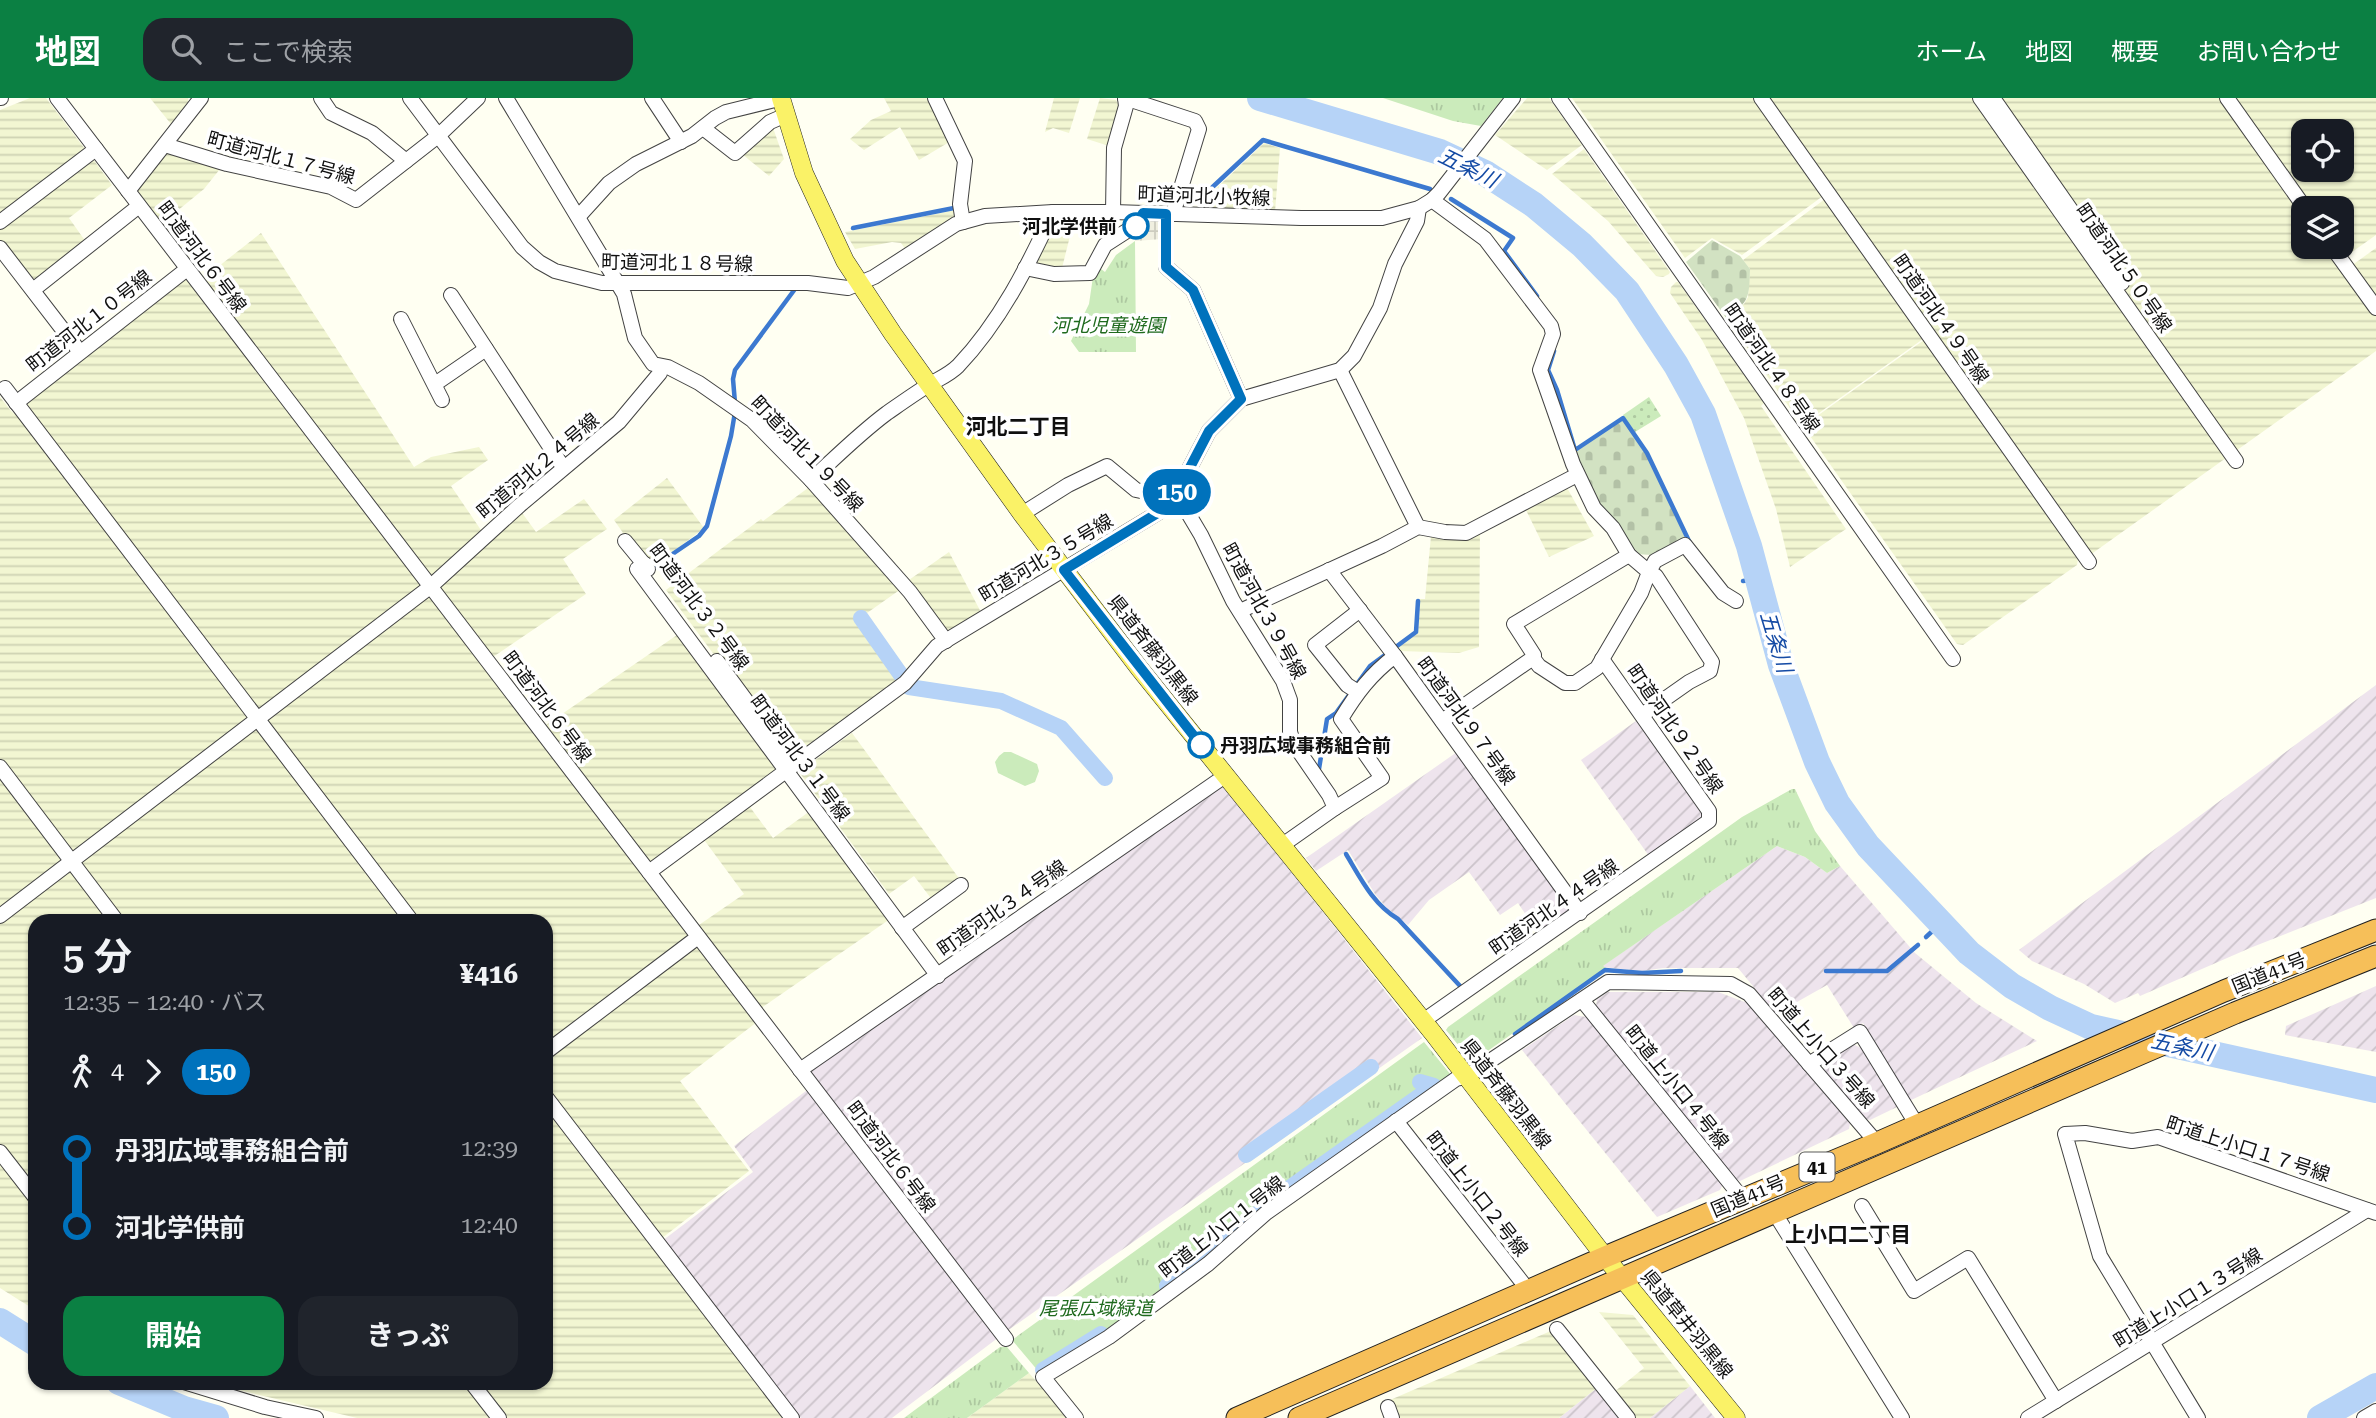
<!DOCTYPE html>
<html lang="ja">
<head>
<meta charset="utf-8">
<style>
  :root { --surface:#171b24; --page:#20242c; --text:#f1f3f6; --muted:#9ea1a6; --accent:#0b8043 }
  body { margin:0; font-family:"Roboto Serif","Noto Sans JP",serif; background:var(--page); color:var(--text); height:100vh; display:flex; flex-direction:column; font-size:26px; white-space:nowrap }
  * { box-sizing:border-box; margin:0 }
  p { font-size:23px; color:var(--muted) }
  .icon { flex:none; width:38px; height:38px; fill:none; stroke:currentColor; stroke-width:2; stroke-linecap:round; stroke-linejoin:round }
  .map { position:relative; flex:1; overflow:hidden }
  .drawer { position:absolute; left:28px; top:816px; width:525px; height:476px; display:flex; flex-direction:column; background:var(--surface); border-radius:21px; box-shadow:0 2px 5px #0004 }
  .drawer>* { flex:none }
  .badge { padding:0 14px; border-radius:23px; font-size:24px; line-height:46px }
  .buttons { position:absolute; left:2291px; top:21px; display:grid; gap:14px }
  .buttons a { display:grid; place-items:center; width:63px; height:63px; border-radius:14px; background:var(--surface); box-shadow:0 2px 5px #0004; font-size:35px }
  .map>.badge { position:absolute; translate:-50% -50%; box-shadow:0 0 0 4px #fff }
  .legs { display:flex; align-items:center; gap:10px; height:77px; padding:0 35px; font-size:23px }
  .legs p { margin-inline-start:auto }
  .head { display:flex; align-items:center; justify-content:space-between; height:119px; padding:0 35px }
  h1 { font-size:38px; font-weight:700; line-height:52px }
  .action { display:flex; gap:14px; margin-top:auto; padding:14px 35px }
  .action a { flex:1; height:80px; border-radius:21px; background:var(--accent); color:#fff; font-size:28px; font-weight:700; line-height:80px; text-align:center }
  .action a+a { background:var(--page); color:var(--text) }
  ul { padding:0 35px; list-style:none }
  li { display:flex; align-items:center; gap:24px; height:77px; font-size:26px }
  li i { display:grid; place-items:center; width:10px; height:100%; margin:0 9px; background:currentColor }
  li i::after { content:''; width:18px; height:18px; margin:-9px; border:5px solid; border-radius:50%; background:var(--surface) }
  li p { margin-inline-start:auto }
  li:first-child i { background:linear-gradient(#0000 50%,currentColor 0) }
  li:last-child i { background:linear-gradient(currentColor 50%,#0000 0) }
  header { display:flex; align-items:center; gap:42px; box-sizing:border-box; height:98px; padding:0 35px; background:var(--accent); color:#fff }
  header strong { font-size:33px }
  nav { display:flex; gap:38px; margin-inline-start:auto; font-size:24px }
  .search { width:490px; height:63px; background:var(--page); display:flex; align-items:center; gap:18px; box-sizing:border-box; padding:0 24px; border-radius:21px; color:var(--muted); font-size:26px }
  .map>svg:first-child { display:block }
  .industrial { fill:url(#industrial-furrows) }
  .farmland { fill:url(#farmland-rules); fill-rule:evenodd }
  .grass { fill:url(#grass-dots) }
  .cemetery { fill:url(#cemetery-stones) }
  .park { fill:url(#park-tufts) }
  .garden { fill:#cbebbb }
  .plaza { fill:url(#plaza-grid) }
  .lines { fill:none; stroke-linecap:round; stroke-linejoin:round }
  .stream { stroke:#3c79d0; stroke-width:4.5 }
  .canal { stroke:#b6d3f7; stroke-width:16 }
  .river { stroke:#b6d3f7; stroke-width:26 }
  .minor-casing { stroke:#434343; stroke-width:16 }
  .major-casing { stroke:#212121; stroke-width:19 }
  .highway-casing { stroke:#212121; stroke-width:23 }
  .minor { stroke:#fff; stroke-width:14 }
  .major { stroke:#faf267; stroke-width:18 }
  .highway { stroke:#f6bf59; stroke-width:21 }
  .line-1-casing { stroke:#fff; stroke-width:16 }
  .line-1 { stroke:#0072bc; stroke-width:10 }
  .stop-1-dot { fill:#fff; stroke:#0072bc; stroke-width:3.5 }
  .labels { text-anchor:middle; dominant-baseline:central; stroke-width:7; stroke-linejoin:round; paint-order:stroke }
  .shield { fill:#fff; stroke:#585858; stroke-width:2 }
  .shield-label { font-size:18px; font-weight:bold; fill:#101010 }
  .street-label { font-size:19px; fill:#101010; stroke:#fff }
  .stop-label { font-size:19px; font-weight:bold; fill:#101010; stroke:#fff; text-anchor:end }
  .park-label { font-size:19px; font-style:italic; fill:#1f6a1e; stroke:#fff }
  .water-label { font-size:21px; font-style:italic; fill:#154ba5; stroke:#fff }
  .neighbourhood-label { font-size:21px; font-weight:bold; fill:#101010; stroke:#fff }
</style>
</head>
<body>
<header>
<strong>地図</strong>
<div class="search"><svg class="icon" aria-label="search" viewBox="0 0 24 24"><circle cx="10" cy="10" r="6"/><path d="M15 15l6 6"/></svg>ここで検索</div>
<nav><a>ホーム</a><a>地図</a><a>概要</a><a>お問い合わせ</a></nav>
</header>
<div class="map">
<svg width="2376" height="1320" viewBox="0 0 2376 1320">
  <defs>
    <pattern id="industrial-furrows" width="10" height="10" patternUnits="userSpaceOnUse" patternTransform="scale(1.75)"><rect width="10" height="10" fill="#eee4ed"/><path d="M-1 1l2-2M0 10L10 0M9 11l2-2" fill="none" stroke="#cbc3ca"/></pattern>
    <pattern id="farmland-rules" width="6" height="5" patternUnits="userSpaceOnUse" patternTransform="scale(1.75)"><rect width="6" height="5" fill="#f2f6d2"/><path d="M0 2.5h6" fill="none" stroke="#ced2b3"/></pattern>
    <pattern id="grass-dots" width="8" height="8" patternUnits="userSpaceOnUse" patternTransform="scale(1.75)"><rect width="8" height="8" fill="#cbebbb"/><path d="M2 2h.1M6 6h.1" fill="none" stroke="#adc8a0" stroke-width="1.8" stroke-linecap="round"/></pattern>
    <pattern id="cemetery-stones" width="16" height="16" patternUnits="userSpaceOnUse" patternTransform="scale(1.75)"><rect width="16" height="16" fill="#d2e2c2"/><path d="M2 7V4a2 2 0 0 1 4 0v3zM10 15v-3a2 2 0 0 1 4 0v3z" fill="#b3c1a6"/></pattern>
    <pattern id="park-tufts" width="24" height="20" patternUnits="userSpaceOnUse" patternTransform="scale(1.75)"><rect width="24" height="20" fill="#cbebbb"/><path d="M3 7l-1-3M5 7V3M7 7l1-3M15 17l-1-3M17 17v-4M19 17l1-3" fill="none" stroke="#adc8a0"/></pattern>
    <pattern id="plaza-grid" width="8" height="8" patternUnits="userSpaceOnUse" patternTransform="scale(1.75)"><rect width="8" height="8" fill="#f0efe0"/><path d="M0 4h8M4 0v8" fill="none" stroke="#cdccbf"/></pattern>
  </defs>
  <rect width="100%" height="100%" fill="#fffff2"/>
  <g class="industrial">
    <path d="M2376,587v213l-126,50 -110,48 -2,-3 -23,10 -31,-19 -52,-23 -13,-11z"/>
    <path d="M1636,623l66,93 -1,5 -52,37 -68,-96z"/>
    <path d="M1457,654l111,156v5l-30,20 -20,-30 -18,12 -31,-43 -40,28 -21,25 -21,-17 -12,-14 -27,-44 -32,21 -10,-13z"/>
    <path d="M1221,685l201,255 -415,293 -115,87h-91l-139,-177 91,-69 -19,-26 81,-62 -7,-11z"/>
    <path d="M1777,748l28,11 22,16 13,-7 75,87 61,50 61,38 -128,60 -46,-78 -9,5 -27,-43 -51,29 -38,-46h-75l-21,3 -41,-4z"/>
    <path d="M2376,888v66l-91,-17 1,-9z"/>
    <path d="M1608,894h110l32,12 100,119 -1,6 -109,52 -5,-2 -139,-173 1,-7z"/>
    <path d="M1574,917l12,2 137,167 -3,6 -63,27 -135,-167z"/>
    <path d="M1853,946l8,4 36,59 -27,13 -6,-1 -40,-48 1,-10z"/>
    <path d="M1690,1288l25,32h-65z"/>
    <path d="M1598,1289l25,31h-64z"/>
  </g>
  <g class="farmland">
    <path d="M30,0h16l39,51 -85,69v-108z"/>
    <path d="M150,0h38v4l-17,22z"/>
    <path d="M884,0h46l21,43 -32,19 -19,-33 -36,23 -14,-11 21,-19 20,-9z"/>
    <path d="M1054,0h26l-11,35 -16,-5 -8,4z"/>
    <path d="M1100,0l16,2 5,9 -12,37 -22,-7z"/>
    <path d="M1527,0h22l33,47 -35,25 -52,-35z"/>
    <path d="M1572,0h182l69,98 -81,59 -30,-17 -27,20z"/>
    <path d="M1768,0h455l80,112v37h26l47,66v38l-286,204z"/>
    <path d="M2232,0h144v137l-31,22 -7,-10h4v-39h-32zM2303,33h39v39h-39z"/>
    <path d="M772,27l12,34 -15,17 -27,-22z"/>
    <path d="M1264,45l16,5 -5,64 -78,-1 9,-13z"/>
    <path d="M1584,51l86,123 -1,2 -6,3 -7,-1 -48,-55 -56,-47z"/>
    <path d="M173,55l47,16 -16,20 -44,36 -23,-30v-6l29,-35z"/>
    <path d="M93,61l19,26 -43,33 17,24 -51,40 -35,-39v-15z"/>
    <path d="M1825,101l98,140 -121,86 -76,-107 18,-14 4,-7 2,-28 -7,-9z"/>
    <path d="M956,112l2,8 -52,32 -5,-7 -9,-1 -37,7 -10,-17z"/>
    <path d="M1058,121l16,1 -13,52 -27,-9 19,-41z"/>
    <path d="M261,135l153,234 17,-10 48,-10 9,13 -37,26 32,47 -51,45 -232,-297z"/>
    <path d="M2376,150v54l-25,-36z"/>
    <path d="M185,180l572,744 -77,59 69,90 -96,74 133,173h-429l-148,-35 337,-1v-462h-511v390l-35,-22v-891l12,15 5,4 2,-1 4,-9z"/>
    <path d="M1676,184h2l86,121 -3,3 85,123 -56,38 -14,-58 -32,-91 -42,-78 -32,-47 1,-6z"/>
    <path d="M1924,242l154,219 -1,6 -114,80 -6,-1 -154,-218z"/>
    <path d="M667,380l37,50 -52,40 -10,-8 -28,-40z"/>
    <path d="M1566,388l28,50 -45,21 -24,-49z"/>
    <path d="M808,390l93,101 -41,29 41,58v5l-106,77 -5,-1 -124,-167 95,-71 2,2z"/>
    <path d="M584,401l23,30 -44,30 23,35 -96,65 -53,-76 83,-73 16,22z"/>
    <path d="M1480,434l-1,115 -20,6 -59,-2 -3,-4 21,-14 2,-34h5l6,-63z"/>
    <path d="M949,454l33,62 -33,19 -7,-4 -36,-47z"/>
    <path d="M680,535l97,134 -1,5 -122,92 -8,-2 -103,-135z"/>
    <path d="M852,635l109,148 -28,20 -19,-25 -25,18 -90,-122z"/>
    <path d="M747,705l26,35 37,-27 80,108 -130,90 -64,-82 48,-33 -42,-57z"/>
    <path d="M1599,1214l34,3 57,71 -40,32h-15l-21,-26 30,-24z"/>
    <path d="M1553,1232l45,57 -39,31h-163l-6,-18z"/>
    <path d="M1029,1275l40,45h-102z"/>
  </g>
  <path class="grass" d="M1649,299l12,19 -26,16 -12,-17z"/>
  <g class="cemetery">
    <path d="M1712,142l28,16 10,13c-1,29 0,32 -24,49l-40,-56z"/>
    <path d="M1622,321l24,35 40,85 -34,16 -16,-1 -37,-47 -25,-54z"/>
  </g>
  <g class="park">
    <path d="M1383,0h120l-22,28 -28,-5z"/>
    <path d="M1135,143l1,111h-57l-8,-11 18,-37 5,-34 3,-4 8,6 11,-17z"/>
    <path d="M1792,691h3l20,42 25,35 -13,7 -22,-16 -28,-11 -174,120 3,2 -134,94 -26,-32 2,-3 294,-210z"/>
    <path d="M1424,944l27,33 -164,113 -45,35 -42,37 -93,69 -68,43 -27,-32z"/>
    <path d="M1000,1249h7l22,26 -62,45h-63z"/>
  </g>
  <path class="garden" d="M1004,654h7l26,12 2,7 -4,11 -10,4 -27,-13 -3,-11 4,-6z"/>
  <path class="plaza" d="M1153,122h10l-1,19 -27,2v-9z"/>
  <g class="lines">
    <g class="stream">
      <path d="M1204,97l59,-55 167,49"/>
      <path d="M1451,101l62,39 -9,13 33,45"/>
      <path d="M853,130l101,-20"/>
      <path d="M1554,253l-6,19 9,20 18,60 48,-32 24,35 42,88"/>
      <path d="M735,305l-2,-24 2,-9 60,-81"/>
      <path d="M652,470l47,-32 8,-10 24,-90 4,-24"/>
      <path d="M1743,483l15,-2"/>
      <path d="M1319,671l8,-50 9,-6 34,-47 46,-34 2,-31"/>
      <path d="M1346,756c15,25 27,50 52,65l63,68"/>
      <path d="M1926,839l14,-13"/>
      <path d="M1826,873h61l31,-26"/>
      <path d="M1515,936l90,-64 37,3 39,-2"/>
    </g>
    <g class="canal">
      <path d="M861,520l40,57"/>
      <path d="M909,589l92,14 60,27 44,50"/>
      <path d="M1420,984l14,4"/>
      <path d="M1246,1057l125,-88"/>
      <path d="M1167,1188l121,-97 133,-94"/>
      <path d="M1043,1272l58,-36"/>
    </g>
    <g class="river">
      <path d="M1260,0l180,54 45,21 49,32 48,40 45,46 49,74 27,49 46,132 32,119 36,97 20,41 31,43 101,107 43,33 38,22 41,19 285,63"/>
      <path d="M0,1223l35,22"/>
      <path d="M119,1284l65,27 32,9"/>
      <path d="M2320,1320l56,-32"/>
    </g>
    <g class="minor-casing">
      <g id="minor">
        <path d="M0,0h1"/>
        <path d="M57,0l949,1241"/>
        <path d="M321,0l10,15 41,20 34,28"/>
        <path d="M410,0l112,149 17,15 16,9 47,12h206l40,5 26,-11 82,-53 29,-8 68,-4h60l188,6h81l37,-10 13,-8 7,-7 74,-95"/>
        <path d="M506,0l112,186 6,10 11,44 18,26 15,3 31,16 53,37 59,60 99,112 36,49"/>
        <path d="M652,0l29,44"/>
        <path d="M935,0l30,63 -5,43 3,18"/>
        <path d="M1125,0l70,23 4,8 -26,85"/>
        <path d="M1559,0l394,561"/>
        <path d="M1761,0l328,464"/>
        <path d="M1980,0l256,363"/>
        <path d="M1993,0l129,185"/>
        <path d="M2227,0l78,110"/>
        <path d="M703,30l32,25 35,-31 16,-7"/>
        <path d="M165,47l62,19 104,23 25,13 82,-64 40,-38"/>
        <path d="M128,93l73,-93"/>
        <path d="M1432,102l53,39 66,87 2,8 -13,36 33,94 21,44 19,20 16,27 20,17 -8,21 -44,75 -22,15h-10l-26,-17 -6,-8"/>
        <path d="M1113,114l1,-64 12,-42 -1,-8"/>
        <path d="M1166,116v53l27,23 48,109"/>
        <path d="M579,118l30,-33 27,-19 56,-28 23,-18 11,-6 57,-14"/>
        <path d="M0,124l96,-73"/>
        <path d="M2332,149l44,61"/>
        <path d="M0,150l80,104"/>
        <path d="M1025,170l29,6 36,-1 15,-28 31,-20 7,-12"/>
        <path d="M33,192l106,-84"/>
        <path d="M451,197l112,172"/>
        <path d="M401,221l41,81"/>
        <path d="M1340,272l78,157"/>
        <path d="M435,286l51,-35"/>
        <path d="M5,290l406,532"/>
        <path d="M16,305l171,-134"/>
        <path d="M811,382c25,-23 49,-47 76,-67 13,-9 27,-19 40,-27 11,-7 22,-11 31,-20 42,-44 70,-100 95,-154"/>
        <path d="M1022,416l46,-29 39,-19 29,24 38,8 8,5 19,32 32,66 50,80 7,19v32l4,12 35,51 6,13 -54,38"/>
        <path d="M625,443l23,28"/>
        <path d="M645,466l-8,5 301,407"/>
        <path d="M1329,472l66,86"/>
        <path d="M1240,513l142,-65 36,-19 27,5 21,1 111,-58"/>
        <path d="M717,563l76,103"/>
        <path d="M1358,594l-11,-7 -32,-40 45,-35"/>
        <path d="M1642,617l47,-33 21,-11 2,-9 -56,-86 -7,-4 6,-11 30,-16 38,48 13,8"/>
        <path d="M1442,623l91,-63 1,-3 -20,-31 115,-69"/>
        <path d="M0,669l116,153"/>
        <path d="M1335,710l47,-30 -41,-59c15,-25 30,-45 54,-63l185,257"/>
        <path d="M649,774l256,-189 32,-37 229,-138 8,-10 35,-67 32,-32 99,-29 14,-14 26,-48 15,-44 22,-43 2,-13"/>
        <path d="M0,818l430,-329 90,-82 99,-83 41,-49 1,-6"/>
        <path d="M902,830l59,-43"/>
        <path d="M1582,902l160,198"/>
        <path d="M1423,923l286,-200v-10l-107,-152"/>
        <path d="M546,954l152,-115"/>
        <path d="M1809,966l51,-32 57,93"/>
        <path d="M800,972l425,-294"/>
        <path d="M546,999l246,321"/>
        <path d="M1396,1023l133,170"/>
        <path d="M0,1054l35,45"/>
        <path d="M1862,1108l52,85 54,-33 88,143"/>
        <path d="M1774,1114l128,206"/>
        <path d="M1557,1231l71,89"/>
        <path d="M184,1284l81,25 51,11"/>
        <path d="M471,1284l28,36"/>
        <path d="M1388,1309l4,11"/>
        <path d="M1076,1320l-33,-41 66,-40 99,-73 58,-51 190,-134 10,-2 142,-95 123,2 18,10 128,149"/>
        <path d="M2028,1320l339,-208"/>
        <path d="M2198,1320l-98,-162 -35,-122 20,-1 47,8 26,-4 218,76"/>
        <path d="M2364,1320l12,-7"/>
      </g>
    </g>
    <g class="major-casing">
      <path id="major" d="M781,0l23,75 41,88 48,73 129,180 117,154 294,365 172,224 131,161"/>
    </g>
    <g class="highway-casing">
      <g id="highway">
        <path d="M1237,1320l368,-161 272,-114 347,-152 152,-61"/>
        <path d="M1299,1320l936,-405 141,-57"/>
      </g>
    </g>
    <use href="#minor" class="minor"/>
    <use href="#major" class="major"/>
    <use href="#highway" class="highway"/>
  </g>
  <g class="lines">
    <g class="line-1-casing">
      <path id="line-1" d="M1136,128l7,-13 23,1v53l27,23 48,109 -32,32 -35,67 -8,10 -102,62 137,175"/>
    </g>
    <use href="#line-1" class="line-1"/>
  </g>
  <g class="stop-1-dot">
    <circle cx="1136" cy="128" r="12"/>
    <circle cx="1201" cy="647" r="12"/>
  </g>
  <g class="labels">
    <rect class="shield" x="1799.5" y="1054.5" width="35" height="29" rx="5"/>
    <g class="shield-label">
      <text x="1817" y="1069">41</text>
    </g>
    <g class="street-label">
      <text transform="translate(281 60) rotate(15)">町道河北１７号線</text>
      <text transform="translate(1204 98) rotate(2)">町道河北小牧線</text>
      <text transform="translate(202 159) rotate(53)">町道河北６号線</text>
      <text transform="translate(677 165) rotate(1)">町道河北１８号線</text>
      <text transform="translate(2124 170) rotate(55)">町道河北５０号線</text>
      <text transform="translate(1941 221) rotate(55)">町道河北４９号線</text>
      <text transform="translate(89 223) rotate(-38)">町道河北１０号線</text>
      <text transform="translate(1772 270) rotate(55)">町道河北４８号線</text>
      <text transform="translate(807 356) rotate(46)">町道河北１９号線</text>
      <text transform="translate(538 368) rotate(-40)">町道河北２４号線</text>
      <text transform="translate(1046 460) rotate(-31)">町道河北３５号線</text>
      <text transform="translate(699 509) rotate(53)">町道河北３２号線</text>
      <text transform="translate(1264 513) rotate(61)">町道河北３９号線</text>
      <text transform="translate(1153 552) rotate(52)">県道斉藤羽黒線</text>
      <text transform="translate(547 609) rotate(53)">町道河北６号線</text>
      <text transform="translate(1466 623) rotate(54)">町道河北９７号線</text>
      <text transform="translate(1675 631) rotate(55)">町道河北９２号線</text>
      <text transform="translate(800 660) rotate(53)">町道河北３１号線</text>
      <text transform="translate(1554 809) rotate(-35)">町道河北４４号線</text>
      <text transform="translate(1002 810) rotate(-35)">町道河北３４号線</text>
      <text transform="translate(2269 875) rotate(-22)">国道41号</text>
      <text transform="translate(1821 950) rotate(49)">町道上小口３号線</text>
      <text transform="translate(1677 989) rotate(51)">町道上小口４号線</text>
      <text transform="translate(1506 996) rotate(52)">県道斉藤羽黒線</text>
      <text transform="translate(2248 1051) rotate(18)">町道上小口１７号線</text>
      <text transform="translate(891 1059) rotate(53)">町道河北６号線</text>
      <text transform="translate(1477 1096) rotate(52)">町道上小口２号線</text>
      <text transform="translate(1748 1098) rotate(-23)">国道41号</text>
      <text transform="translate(1222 1129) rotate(-38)">町道上小口１号線</text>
      <text transform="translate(2188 1200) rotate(-32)">町道上小口１３号線</text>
      <text transform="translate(1687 1226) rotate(51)">県道草井羽黒線</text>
    </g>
    <g class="stop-label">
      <text x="1117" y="128">河北学供前</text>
      <text x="1220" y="647" text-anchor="start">丹羽広域事務組合前</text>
    </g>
    <g class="park-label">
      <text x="1108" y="227">河北児童遊園</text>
      <text x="1096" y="1210">尾張広域緑道</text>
    </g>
    <g class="water-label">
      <text transform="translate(1468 70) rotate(26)">五条川</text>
      <text transform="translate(1776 544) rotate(73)">五条川</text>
      <text transform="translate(2182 949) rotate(12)">五条川</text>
    </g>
    <g class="neighbourhood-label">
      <text x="1018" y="329">河北二丁目</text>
      <text x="1848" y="1137">上小口二丁目</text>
    </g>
  </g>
</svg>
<div class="buttons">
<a><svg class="icon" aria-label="locate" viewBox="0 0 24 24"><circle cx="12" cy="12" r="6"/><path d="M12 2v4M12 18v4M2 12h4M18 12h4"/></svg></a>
<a><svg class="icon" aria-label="layers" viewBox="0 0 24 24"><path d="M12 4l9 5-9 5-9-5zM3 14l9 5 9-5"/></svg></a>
</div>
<b class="badge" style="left:1177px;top:394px;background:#0072bc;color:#fff">150</b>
<section class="drawer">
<div class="head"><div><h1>5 分</h1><p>12:35 – 12:40 · バス</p></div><b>¥416</b></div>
<div class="legs"><svg class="icon" aria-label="walk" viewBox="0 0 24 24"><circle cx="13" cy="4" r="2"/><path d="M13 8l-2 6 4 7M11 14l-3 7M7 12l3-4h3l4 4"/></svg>4<svg class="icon" aria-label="forward" viewBox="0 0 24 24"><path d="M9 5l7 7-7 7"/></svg><b class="badge" style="background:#0072bc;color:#fff">150</b></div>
<ul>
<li><i style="color:#0072bc"></i><b>丹羽広域事務組合前</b><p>12:39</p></li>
<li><i style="color:#0072bc"></i><b>河北学供前</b><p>12:40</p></li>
</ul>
<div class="action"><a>開始</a><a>きっぷ</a></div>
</section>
</div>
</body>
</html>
